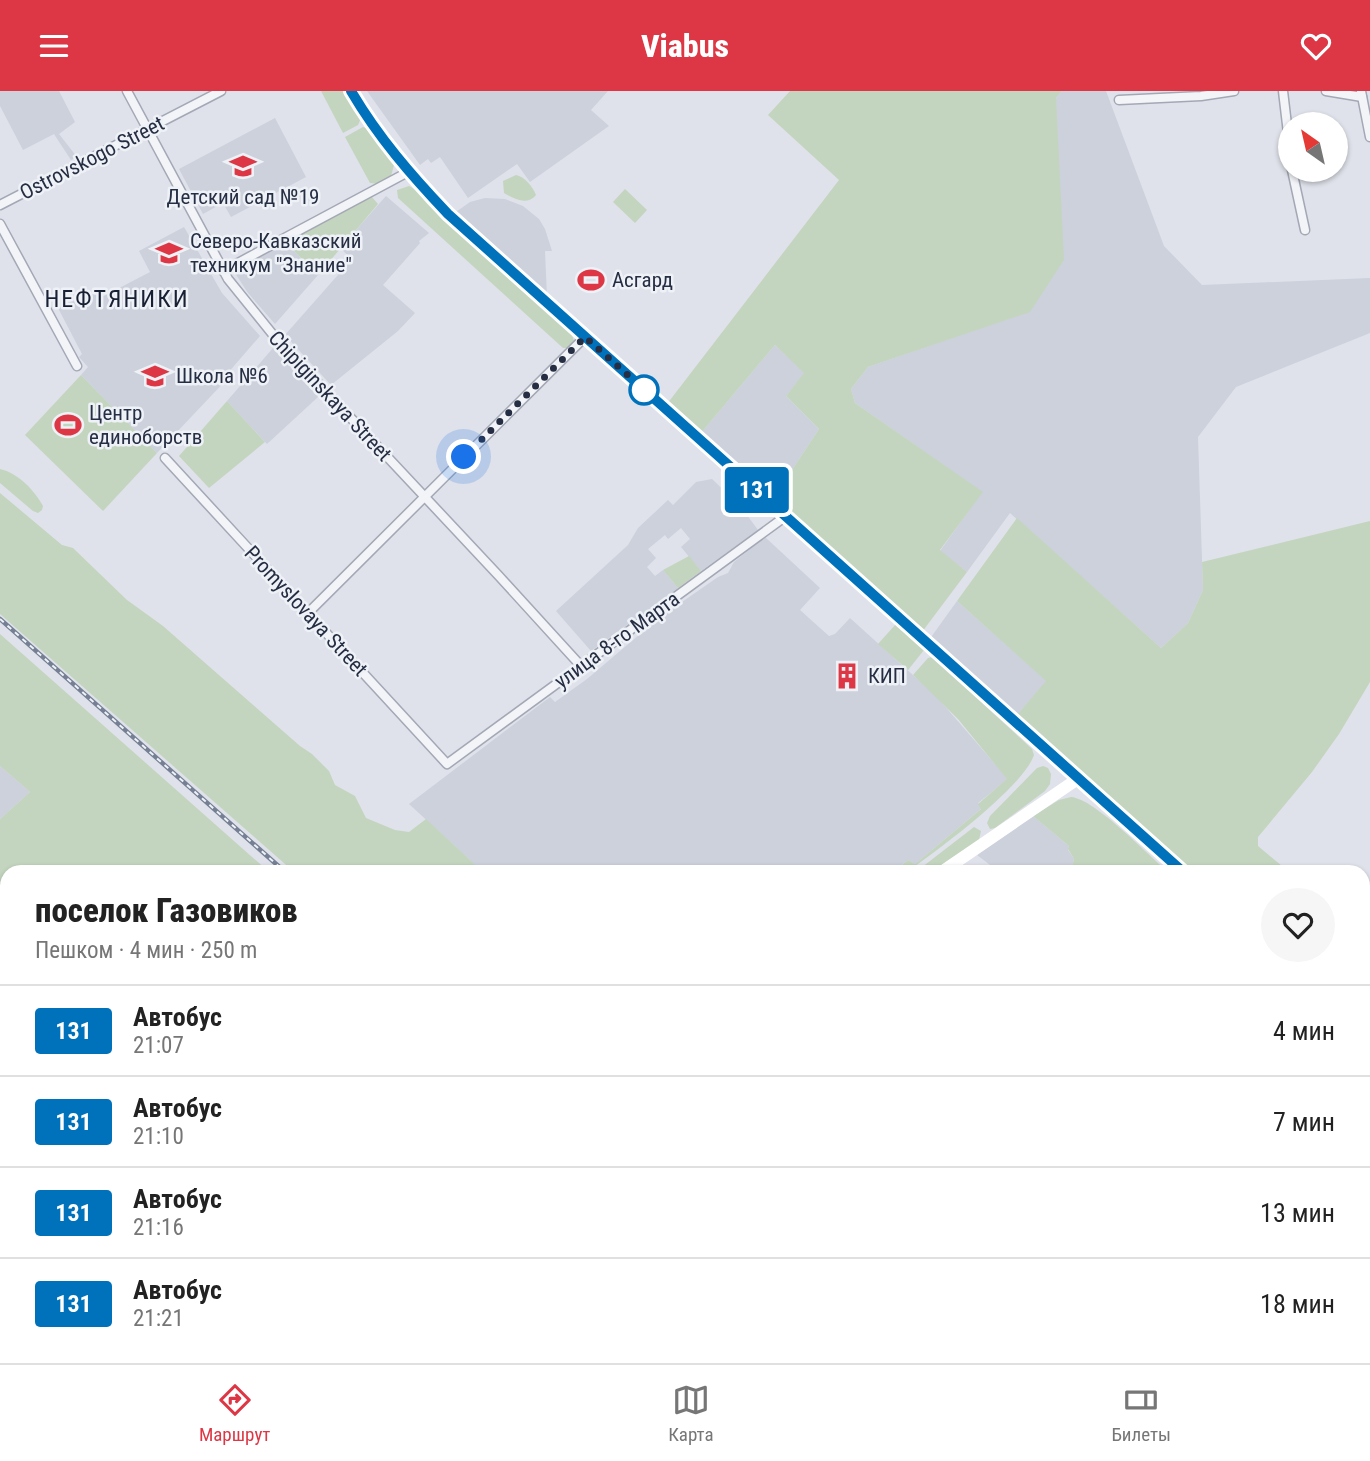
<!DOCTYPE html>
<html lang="ru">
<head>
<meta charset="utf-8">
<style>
  :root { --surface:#fff; --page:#f6f6f6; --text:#222; --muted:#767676; --line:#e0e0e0; --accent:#dd3644 }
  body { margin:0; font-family:"Roboto Condensed",sans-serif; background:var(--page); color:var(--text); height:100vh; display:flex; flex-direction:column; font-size:26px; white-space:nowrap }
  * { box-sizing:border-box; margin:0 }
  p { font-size:23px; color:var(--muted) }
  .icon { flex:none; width:38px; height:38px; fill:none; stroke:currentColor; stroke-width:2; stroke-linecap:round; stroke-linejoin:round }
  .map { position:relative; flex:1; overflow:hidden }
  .sheet { position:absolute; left:0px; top:774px; width:1370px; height:499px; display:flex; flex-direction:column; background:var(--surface); border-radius:21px 21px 0 0; box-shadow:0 2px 5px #0004 }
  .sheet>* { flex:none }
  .badge { padding:0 14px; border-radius:5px; font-size:24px; line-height:46px }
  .needle { width:46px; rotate:326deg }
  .controls { position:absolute; left:1278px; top:21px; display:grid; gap:14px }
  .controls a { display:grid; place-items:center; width:70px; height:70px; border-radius:50%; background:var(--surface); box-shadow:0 2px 5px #0004; font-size:35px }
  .you { position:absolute; width:35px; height:35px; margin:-18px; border:5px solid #fff; border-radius:50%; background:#1a73e8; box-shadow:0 0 0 10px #1a73e833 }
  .map>.badge { position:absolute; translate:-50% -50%; box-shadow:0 0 0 4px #fff }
  .round { display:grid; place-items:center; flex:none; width:74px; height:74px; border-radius:37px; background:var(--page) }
  .headline { display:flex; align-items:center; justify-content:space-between; height:119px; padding:0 35px }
  h1 { font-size:33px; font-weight:800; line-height:52px }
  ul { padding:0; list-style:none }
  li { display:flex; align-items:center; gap:21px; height:91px; padding:0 35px; border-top:2px solid var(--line) }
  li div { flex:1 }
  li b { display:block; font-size:26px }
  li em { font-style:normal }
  li .badge { min-width:77px; font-weight:700; text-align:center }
  header { display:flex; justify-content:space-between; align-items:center; height:91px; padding:0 35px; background:var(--accent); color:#fff; font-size:32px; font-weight:800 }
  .tab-bar { display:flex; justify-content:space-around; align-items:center; height:98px; border-top:2px solid var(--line); background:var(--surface); font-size:19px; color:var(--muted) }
  .tab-bar a { display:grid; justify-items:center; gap:4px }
  .tab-bar .current { color:var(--accent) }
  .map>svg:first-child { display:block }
  .built { fill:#ccd1dc }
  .green { fill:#c3d5bf }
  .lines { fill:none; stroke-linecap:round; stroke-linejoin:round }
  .street-casing { stroke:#a4a8b5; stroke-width:11 }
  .street { stroke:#f2f4f8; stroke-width:8 }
  .secondary { stroke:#fff; stroke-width:12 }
  .rail-casing { stroke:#768095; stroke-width:4.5 }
  .rail { stroke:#eef2f7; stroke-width:2; stroke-dasharray:5; stroke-linecap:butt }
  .line-casing { stroke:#fff; stroke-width:16 }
  .line { stroke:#0072bc; stroke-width:10 }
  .walk { stroke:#262e43; stroke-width:7; stroke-dasharray:0 12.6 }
  .stop-dot { fill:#fff; stroke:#0072bc; stroke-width:3.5 }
  .labels { text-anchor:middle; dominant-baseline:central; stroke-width:5; stroke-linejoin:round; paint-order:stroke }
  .street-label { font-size:21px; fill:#262e43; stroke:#eef2f7 }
  .poi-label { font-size:21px; fill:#262e43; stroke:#eef2f7; text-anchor:start }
  .quarter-label { font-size:24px; letter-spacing:2px; fill:#182033; stroke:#eef2f7 }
</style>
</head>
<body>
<header><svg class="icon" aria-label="menu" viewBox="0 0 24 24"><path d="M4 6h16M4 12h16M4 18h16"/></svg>Viabus<svg class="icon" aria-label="heart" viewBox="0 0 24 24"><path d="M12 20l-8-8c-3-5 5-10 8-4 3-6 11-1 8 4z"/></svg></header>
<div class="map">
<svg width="1370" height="1272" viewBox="0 0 1370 1272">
  <rect width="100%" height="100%" fill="#dfe2ea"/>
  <g class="built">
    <path d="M0,0h59l16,31 -16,12 18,23 -6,3 -17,-26 -31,16 -23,-44z"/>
    <path d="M367,0h241l-17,19 18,16 -79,56 -13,-18 -49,34 -28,-41 -9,6 -3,-4 -8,6z"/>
    <path d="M1062,0h44l58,155 38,39 168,-7v55l-134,54 -38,50 5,153 -15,33 -27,25 -151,-135 -43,59 -27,-21 42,-59 -127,-89 -4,-14 17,-22 162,-56 26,-213z"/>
    <path d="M275,27l31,59 -75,40 -8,-14 -20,11 -24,-45z"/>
    <path d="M386,105l43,37 -10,8 1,2 -37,42 32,28 -17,18 -67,54 -46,-50 67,-76 -11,-10 2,-4z"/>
    <path d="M485,107l20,1 18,7 16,13 6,10 7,22h-7l2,46 -94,-83 17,-12z"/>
    <path d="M184,136l38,66 38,43 -33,38 2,3 -72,76 -76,-78 7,-8 -9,-10 3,-3 -24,-46 31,-16 13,5 48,-25 -11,-21z"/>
    <path d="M285,151l33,33 -43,49 -27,-31 -15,-23z"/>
    <path d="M775,254l30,28 -19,23 33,33 -45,68 -73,-64z"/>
    <path d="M273,257l45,49 -51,47 -40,-43z"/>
    <path d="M712,388l29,28 17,23 -57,41 -20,-24 9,-8 -9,-11 -13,11 -3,-4 -17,14 8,9 -9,9 8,9 8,-6 15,18 -87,63 -35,-40 72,-66 10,-17 30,-28 5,5 23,-23z"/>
    <path d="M765,446l55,51 -20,22 29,26 6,-2 15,-16 86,78 72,83 -30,24 4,5 -67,56 -7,-4 -14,11h-412l-73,-67 141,-107 5,5 32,-23 72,-61 59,-41 10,-4 6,-11z"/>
    <path d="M957,510l90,80 -31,35 -87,-76z"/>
    <path d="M0,675l30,26 -30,27z"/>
    <path d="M1033,725l36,30 -1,4 6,9 -2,8 5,4h-79l-21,-16z"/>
  </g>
  <g class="green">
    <path d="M321,0h24l16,27 -3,7 -15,8z"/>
    <path d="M790,0h272l-6,7 8,162 -34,52 -162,55 -17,22 4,14 128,89 -43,58 27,22 -45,60 -148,-135 45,-68 -33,-33 18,-23 -29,-28 -74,88 -34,-29 172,-224 -71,-65z"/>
    <path d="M363,36l6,2 25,36 -3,11 -11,8 -10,-1 -25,-46z"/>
    <path d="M516,84c9,2 17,12 20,20 -9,11 -22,4 -32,-2l-1,-12z"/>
    <path d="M409,95l7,4 155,142 3,9 -5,7h-6l-165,-150 -1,-8z"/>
    <path d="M625,98l22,21 -12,13 -22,-21z"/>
    <path d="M371,105l7,8 -60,71 -33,-33z"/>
    <path d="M81,284l76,78 -54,58 -78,-76z"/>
    <path d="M227,310l38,41 -56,46 -30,-32z"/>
    <path d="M0,378c18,4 34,21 43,37l-1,4 -4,3 -5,-2 -33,-28z"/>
    <path d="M0,402l62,52 11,3 54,52 36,26 137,120 12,8 17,17 6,14 20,11 11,22 29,12 14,2 17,-13 56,52h-189l-293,-257z"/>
    <path d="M1017,427l144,130 27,-25 15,-33 -1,-28 168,-41v161l-31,52 -27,38 -54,65v9l30,25h-96l-176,-155 30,-35 -89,-80z"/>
    <path d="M689,465l12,15 -23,17 -15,-18z"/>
    <path d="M896,533l28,26 -16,20 -30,-26z"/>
    <path d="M0,543l268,237h-261v485h297l-9,7h-295v-544l30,-27 -30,-26z"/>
    <path d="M932,566l100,92 2,6c-10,31 -97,96 -126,116l-11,-2 11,-9 7,4 66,-55 -3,-5 29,-25 -49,-60 -45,-44 15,-17z"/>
    <path d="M1043,675l5,2 3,6 -1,10 -5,7 -50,37 -5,1 -3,-6 3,-7 47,-48z"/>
    <path d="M1071,706c24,2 76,57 96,74h-90l-5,-4 2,-8 -6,-10 1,-3 -36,-30 26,-16z"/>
    <path d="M974,736l7,4 -2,9 -46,31h-16z"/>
    <path d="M1363,850l7,6v84l-7,-6z"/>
    <path d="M1363,954l7,6v85l-7,-4z"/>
    <path d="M1366,1092l4,4v176h-62l-5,-7h60v-169z"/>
    <path d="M328,1265h488l8,7h-505z"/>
    <path d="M840,1265h264l7,7h-264z"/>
    <path d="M1168,1265h116l8,7h-127z"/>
  </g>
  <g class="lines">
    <g class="street-casing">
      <g id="street">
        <path d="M127,0l101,188 46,57 224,239 83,91"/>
        <path d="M1283,0l7,59"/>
        <path d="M1326,0l36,6"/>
        <path d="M1361,0l9,46"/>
        <path d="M1119,9l82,-4 33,-5"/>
        <path d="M1292,79l13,60"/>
        <path d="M0,114l221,-114"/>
        <path d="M0,133l77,142"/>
        <path d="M223,180l185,-99"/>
        <path d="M165,367l282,306 339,-248"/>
        <path d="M308,522l277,-276"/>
      </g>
    </g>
    <use href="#street" class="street"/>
    <g class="secondary">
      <path d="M351,0c27,46 60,84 97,123l475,427 259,230"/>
      <path d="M943,780l136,-93"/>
      <path d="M1363,944l7,6"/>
      <path d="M308,1272l8,-7"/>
    </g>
    <g class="rail-casing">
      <g id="rail">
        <path d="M0,528l284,252"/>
        <path d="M824,1265l8,7"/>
      </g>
    </g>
    <use href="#rail" class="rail"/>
  </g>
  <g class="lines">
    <g class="line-casing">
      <path id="line" d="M351,0c27,46 60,84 97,123l734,657"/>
    </g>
    <use href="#line" class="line"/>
    <path class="walk" d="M464,366l121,-120 62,55 -3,-2"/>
  </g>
  <defs>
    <g id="school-bare" transform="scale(2.1)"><path d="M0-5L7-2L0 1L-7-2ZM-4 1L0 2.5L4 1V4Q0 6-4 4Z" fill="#dd3644" stroke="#eef2f7" stroke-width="2.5" paint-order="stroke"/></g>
    <g id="university-bare" transform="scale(2.1)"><path d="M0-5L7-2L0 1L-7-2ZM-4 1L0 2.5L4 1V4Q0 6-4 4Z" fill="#dd3644" stroke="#eef2f7" stroke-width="2.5" paint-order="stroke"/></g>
    <g id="stadium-bare" transform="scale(2.1)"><path d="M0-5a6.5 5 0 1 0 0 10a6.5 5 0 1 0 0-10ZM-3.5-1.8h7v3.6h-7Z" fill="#dd3644" stroke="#eef2f7" stroke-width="2.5" paint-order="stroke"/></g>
    <g id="building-bare" transform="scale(2.1)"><path d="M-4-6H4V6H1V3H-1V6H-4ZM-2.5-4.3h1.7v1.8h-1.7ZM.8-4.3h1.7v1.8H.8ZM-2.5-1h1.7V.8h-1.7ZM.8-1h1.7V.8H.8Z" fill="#dd3644" stroke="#eef2f7" stroke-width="2.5" paint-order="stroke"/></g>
  </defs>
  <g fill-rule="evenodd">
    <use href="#school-bare" x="243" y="75"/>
    <use href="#university-bare" x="169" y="162"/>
    <use href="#stadium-bare" x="591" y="189"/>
    <use href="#school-bare" x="155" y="285"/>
    <use href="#stadium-bare" x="68" y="334"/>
    <use href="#building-bare" x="847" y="585"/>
  </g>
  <circle class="stop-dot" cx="644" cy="299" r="14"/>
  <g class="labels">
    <g class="street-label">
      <text transform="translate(92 67) rotate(-27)">Ostrovskogo Street</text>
      <text transform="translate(330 305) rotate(47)">Chipiginskaya Street</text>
      <text transform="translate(306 520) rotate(47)">Promyslovaya Street</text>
      <text transform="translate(617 549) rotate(-36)">улица 8-го Марта</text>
    </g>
    <g class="poi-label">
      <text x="243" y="106" text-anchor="middle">Детский сад №19</text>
      <text x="190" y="150">Северо-Кавказский<tspan x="190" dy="24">техникум "Знание"</tspan></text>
      <text x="612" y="189">Асгард</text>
      <text x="176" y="285">Школа №6</text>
      <text x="89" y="322">Центр<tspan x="89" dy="24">единоборств</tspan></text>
      <text x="868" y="585">КИП</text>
    </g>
    <g class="quarter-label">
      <text x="117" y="208">НЕФТЯНИКИ</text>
    </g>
  </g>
</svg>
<div class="controls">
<a><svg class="needle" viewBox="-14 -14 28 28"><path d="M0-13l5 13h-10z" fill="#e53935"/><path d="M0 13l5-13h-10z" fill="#767676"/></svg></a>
</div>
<div class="you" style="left:464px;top:366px"></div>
<b class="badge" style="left:757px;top:399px;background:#0072bc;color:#fff">131</b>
<section class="sheet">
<div class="headline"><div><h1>поселок Газовиков</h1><p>Пешком · 4 мин · 250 m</p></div><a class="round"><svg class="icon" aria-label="heart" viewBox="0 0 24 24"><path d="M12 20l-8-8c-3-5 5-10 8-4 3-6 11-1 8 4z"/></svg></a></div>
<ul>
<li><span class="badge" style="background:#0072bc;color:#fff">131</span><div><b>Автобус</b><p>21:07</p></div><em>4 мин</em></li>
<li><span class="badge" style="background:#0072bc;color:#fff">131</span><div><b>Автобус</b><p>21:10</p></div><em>7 мин</em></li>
<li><span class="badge" style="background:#0072bc;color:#fff">131</span><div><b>Автобус</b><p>21:16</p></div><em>13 мин</em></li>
<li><span class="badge" style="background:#0072bc;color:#fff">131</span><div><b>Автобус</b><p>21:21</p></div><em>18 мин</em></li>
</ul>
</section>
</div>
<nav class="tab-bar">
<a class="current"><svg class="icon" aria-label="directions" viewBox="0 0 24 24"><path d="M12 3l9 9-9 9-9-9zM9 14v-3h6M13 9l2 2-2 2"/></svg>Маршрут</a>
<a><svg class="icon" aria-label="map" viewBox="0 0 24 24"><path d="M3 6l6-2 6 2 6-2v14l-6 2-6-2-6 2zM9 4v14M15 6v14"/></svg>Карта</a>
<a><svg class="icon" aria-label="tickets" viewBox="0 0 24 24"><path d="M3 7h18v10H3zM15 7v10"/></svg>Билеты</a>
</nav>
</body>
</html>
